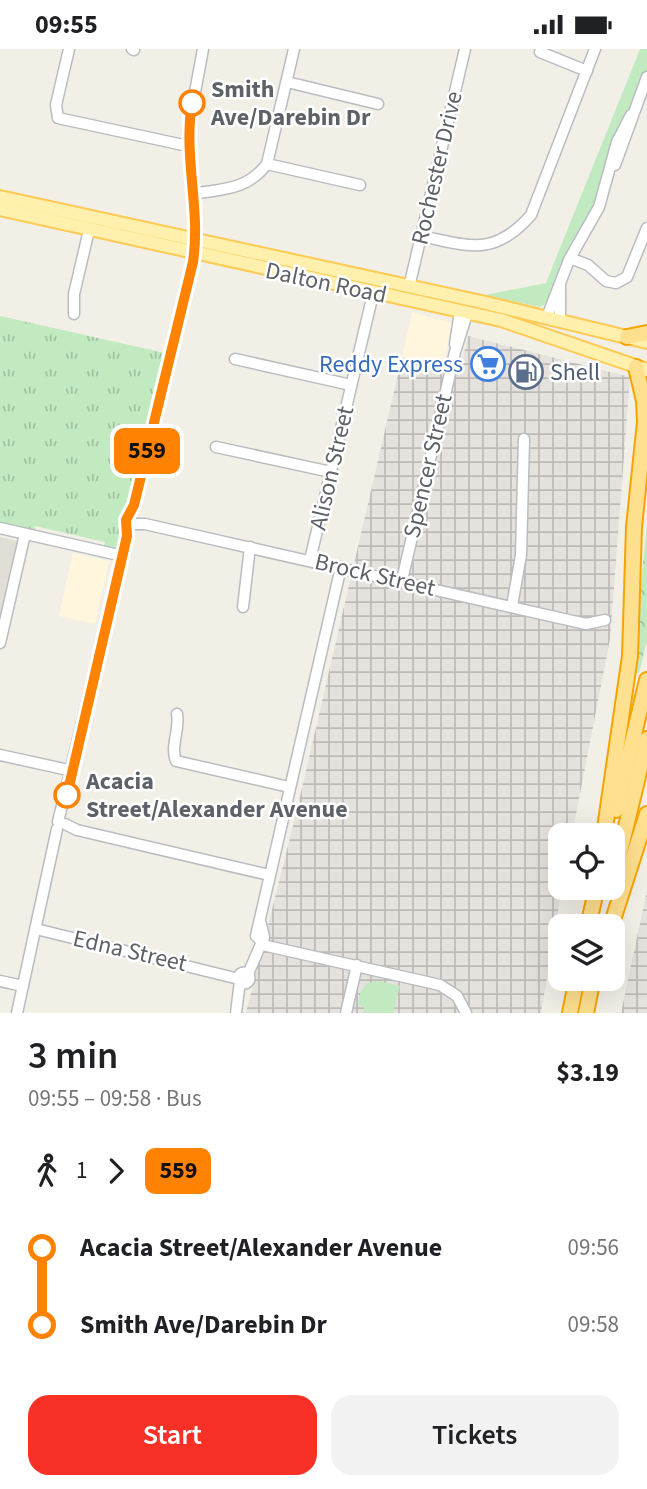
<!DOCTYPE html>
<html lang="en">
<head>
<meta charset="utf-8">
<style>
  :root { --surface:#fff; --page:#f2f2f2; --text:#202124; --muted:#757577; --accent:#f93025 }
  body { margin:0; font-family:"Source Sans 3",sans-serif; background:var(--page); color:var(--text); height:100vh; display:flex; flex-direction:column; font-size:26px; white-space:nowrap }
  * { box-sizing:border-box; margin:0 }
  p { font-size:23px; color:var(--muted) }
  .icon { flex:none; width:38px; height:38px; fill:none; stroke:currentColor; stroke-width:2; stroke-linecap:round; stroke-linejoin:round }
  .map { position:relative; height:964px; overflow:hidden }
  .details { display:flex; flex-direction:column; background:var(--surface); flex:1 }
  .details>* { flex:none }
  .badge { padding:0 14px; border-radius:10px; font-size:24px; line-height:46px }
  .buttons { position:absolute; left:548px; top:774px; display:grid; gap:14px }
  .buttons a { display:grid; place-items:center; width:77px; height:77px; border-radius:14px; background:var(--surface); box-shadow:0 7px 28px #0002; font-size:35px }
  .map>.badge { position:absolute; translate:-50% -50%; box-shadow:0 0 0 4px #fff }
  .legs { display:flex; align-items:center; gap:10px; height:77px; padding:0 28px; font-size:23px }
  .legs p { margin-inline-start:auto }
  .summary { display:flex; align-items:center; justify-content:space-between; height:119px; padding:0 28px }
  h1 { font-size:38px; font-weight:600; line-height:52px }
  .primary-button { display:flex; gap:14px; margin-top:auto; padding:14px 28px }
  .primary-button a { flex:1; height:80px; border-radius:21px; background:var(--accent); color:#fff; font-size:28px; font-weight:600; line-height:80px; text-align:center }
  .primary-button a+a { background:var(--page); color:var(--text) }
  ul { padding:0 28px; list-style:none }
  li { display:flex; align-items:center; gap:24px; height:77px; font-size:26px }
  li i { display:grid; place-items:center; width:10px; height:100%; margin:0 9px; background:currentColor }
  li i::after { content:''; width:18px; height:18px; margin:-9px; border:5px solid; border-radius:50%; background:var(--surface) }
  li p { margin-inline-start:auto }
  li:first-child i { background:linear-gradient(#0000 50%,currentColor 0) }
  li:last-child i { background:linear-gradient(currentColor 50%,#0000 0) }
  .status { display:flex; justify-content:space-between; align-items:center; height:49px; padding:0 35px; background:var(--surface); direction:ltr }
  .status svg { height:19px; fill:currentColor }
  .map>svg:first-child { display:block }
  .commercial { fill:#fff6dd }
  .industrial { fill:url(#industrial-grid) }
  .education { fill:#e1ded5 }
  .grass { fill:#c2eac1 }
  .forest { fill:url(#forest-crowns) }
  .park { fill:url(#park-tufts) }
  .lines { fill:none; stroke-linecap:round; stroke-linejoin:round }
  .minor-casing { stroke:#b9bcc1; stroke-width:13 }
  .major-casing { stroke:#feca53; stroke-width:16 }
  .highway-casing { stroke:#f7a400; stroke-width:18 }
  .minor { stroke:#fff; stroke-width:10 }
  .major { stroke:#fff0ad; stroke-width:12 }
  .highway { stroke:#ffe08f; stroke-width:14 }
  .line-1-casing { stroke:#fff; stroke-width:16 }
  .line-1 { stroke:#ff8200; stroke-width:10 }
  .stop-1-dot { fill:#fff; stroke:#ff8200; stroke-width:3.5 }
  .labels { text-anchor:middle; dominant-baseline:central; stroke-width:5; stroke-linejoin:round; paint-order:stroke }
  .stop-label { font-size:24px; font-weight:bold; fill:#5e6268; stroke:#fff; text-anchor:start }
  .street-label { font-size:24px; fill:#5e6268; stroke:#fff }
  .shop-label { font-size:24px; fill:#366cbe; stroke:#fff; text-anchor:end }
  .service-label { font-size:24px; fill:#4e5e75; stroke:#fff; text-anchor:start }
</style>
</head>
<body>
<div class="status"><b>09:55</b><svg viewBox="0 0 49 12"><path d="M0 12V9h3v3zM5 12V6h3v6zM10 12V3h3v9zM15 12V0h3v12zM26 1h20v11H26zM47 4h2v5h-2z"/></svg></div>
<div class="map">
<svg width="647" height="964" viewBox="0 0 647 964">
  <defs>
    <pattern id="industrial-grid" width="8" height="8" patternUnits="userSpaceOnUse" patternTransform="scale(1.75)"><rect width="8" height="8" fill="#e5e2de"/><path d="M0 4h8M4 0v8" fill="none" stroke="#bdbbb8"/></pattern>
    <pattern id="forest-crowns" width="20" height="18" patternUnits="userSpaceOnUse" patternTransform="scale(1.75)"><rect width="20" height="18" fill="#c2eac1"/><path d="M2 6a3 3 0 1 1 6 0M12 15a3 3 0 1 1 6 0" fill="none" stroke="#a1c1a1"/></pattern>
    <pattern id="park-tufts" width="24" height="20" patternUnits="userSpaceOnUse" patternTransform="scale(1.75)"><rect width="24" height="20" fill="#c2eac1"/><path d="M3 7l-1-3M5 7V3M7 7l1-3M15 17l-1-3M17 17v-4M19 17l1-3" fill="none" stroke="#a1c1a1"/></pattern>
  </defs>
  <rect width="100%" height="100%" fill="#f1efe6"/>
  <g class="commercial">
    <path d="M412,263l40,11 -9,43 -41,-9z"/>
    <path d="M73,504l36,8 -14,63 -36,-8z"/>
  </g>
  <g class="industrial">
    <path d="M468,287l162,41 -20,262 -38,196h-12l2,52 -21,126h-295l49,-195 107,-461 58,13z"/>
    <path d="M647,841v123h-26z"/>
  </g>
  <path class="education" d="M0,488l17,4 -17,75z"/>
  <g class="grass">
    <path d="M640,0h7v23l-21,46 -33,93 -44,91 -9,5 -55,-12 61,-12z"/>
    <path d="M379,932l21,5 -7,27h-30l1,-6 -6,-2 2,-12 7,-10z"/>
  </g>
  <path class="forest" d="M647,475v116l-8,33 -7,-1z"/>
  <path class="park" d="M0,267l165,37 -48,197 -13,-3 1,-5 -70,-16 -1,6 -34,-8z"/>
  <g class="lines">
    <g class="minor-casing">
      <g id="minor">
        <path d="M69,0l-13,56 2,13 130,28"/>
        <path d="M132,0l2,1"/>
        <path d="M540,3l47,19"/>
        <path d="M287,33l91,22"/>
        <path d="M267,115l93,21"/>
        <path d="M615,116l32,-88"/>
        <path d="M192,145c31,-5 55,-4 75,-30l27,-115"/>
        <path d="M421,187c49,10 73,21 110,-21l64,-166"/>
        <path d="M196,191l-8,-110 15,-81"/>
        <path d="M570,209l18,7 18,16 10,2 11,-6 20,-49"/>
        <path d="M409,238l56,-238"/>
        <path d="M560,238v33"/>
        <path d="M74,265v-20l15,-64"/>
        <path d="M547,268l22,-57 30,-53 18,-65 14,-27"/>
        <path d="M455,295l5,-32"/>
        <path d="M235,310l116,26"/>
        <path d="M216,398l115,25"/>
        <path d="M129,467l5,-11 60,-251"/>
        <path d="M134,475h11l441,100 19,-4"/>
        <path d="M0,479l123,28"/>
        <path d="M310,511l63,-266"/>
        <path d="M341,518l-85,369 11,10 173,39 17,11 9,17"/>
        <path d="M402,531l53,-228 12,-38"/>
        <path d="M512,557l9,-51 3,-116"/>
        <path d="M243,558l7,-60"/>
        <path d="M0,594l25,-109"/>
        <path d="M177,665c3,17 -7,31 -1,47l113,26"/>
        <path d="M0,706l73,16"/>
        <path d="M58,773l69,-286v-12"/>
        <path d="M65,775l12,6 192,45"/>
        <path d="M36,880l203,50"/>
        <circle cx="244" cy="929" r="5.5"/>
        <path d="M248,925l16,-37 -3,-13"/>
        <path d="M0,932l23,5"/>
        <path d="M17,964l40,-184"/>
        <path d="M236,964l4,-32"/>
        <path d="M346,964l11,-48"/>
      </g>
    </g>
    <g class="major-casing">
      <g id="major">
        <path d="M0,148l486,106 161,39"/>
        <path d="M0,160l501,111 146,50"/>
      </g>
    </g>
    <g class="highway-casing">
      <g id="highway">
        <path d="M627,288l20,-4"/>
        <path d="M616,761l31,-130"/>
        <path d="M604,786l26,-179 4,-129 11,-105 -1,-21 -8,-34"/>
        <path d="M612,836l35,-146"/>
        <path d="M588,877l9,-39"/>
        <path d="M611,877l36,-112"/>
        <path d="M570,964l7,-35"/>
        <path d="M586,964l7,-35"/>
      </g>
    </g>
    <use href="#minor" class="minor"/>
    <use href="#major" class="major"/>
    <use href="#highway" class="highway"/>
  </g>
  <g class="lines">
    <g class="line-1-casing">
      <path id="line-1" d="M67,746l60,-259 -1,-16 8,-15 59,-243c8,-53 -10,-105 -1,-159"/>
    </g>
    <use href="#line-1" class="line-1"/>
  </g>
  <defs>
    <g id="supermarket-ring" transform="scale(1.75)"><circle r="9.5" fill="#fff" stroke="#3f7fe0" stroke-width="1.5"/><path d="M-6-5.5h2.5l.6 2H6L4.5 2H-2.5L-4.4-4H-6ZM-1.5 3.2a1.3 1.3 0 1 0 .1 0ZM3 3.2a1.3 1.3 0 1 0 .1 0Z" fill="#3f7fe0"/></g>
    <g id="fuel-ring" transform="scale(1.75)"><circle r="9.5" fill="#fff" stroke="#5c6f8a" stroke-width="1.5"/><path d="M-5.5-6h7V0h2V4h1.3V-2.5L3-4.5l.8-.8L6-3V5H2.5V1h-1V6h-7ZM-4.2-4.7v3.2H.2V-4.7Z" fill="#5c6f8a"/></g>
  </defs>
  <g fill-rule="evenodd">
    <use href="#supermarket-ring" x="488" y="315"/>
    <use href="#fuel-ring" x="526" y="323"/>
  </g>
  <g class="stop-1-dot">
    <circle cx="192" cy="54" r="12"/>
    <circle cx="67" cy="746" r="12"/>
  </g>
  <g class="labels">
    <g class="stop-label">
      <text x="211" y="40">Smith<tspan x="211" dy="28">Ave/Darebin Dr</tspan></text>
      <text x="86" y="732">Acacia<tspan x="86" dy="28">Street/Alexander Avenue</tspan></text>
    </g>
    <g class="street-label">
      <text transform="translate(437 119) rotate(-77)">Rochester Drive</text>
      <text transform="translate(326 234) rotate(12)">Dalton Road</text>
      <text transform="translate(428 417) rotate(-77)">Spencer Street</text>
      <text transform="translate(332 419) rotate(-77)">Alison Street</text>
      <text transform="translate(375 526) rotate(13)">Brock Street</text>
      <text transform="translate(130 902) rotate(13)">Edna Street</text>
    </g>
    <g class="shop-label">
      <text x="463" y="315">Reddy Express</text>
    </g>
    <g class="service-label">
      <text x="550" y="323">Shell</text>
    </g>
  </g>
</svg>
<div class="buttons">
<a><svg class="icon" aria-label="locate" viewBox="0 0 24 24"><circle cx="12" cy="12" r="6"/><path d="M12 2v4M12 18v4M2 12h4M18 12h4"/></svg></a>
<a><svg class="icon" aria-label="layers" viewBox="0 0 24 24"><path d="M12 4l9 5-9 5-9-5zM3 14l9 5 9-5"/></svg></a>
</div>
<b class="badge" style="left:147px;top:402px;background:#ff8200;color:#111">559</b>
</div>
<section class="details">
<div class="summary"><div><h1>3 min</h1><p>09:55 – 09:58 · Bus</p></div><b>$3.19</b></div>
<div class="legs"><svg class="icon" aria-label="walk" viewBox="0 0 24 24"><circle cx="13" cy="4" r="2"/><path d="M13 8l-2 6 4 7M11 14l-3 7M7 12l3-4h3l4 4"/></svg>1<svg class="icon" aria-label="forward" viewBox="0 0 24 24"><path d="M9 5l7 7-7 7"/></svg><b class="badge" style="background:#ff8200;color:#111">559</b></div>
<ul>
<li><i style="color:#ff8200"></i><b>Acacia Street/Alexander Avenue</b><p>09:56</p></li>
<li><i style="color:#ff8200"></i><b>Smith Ave/Darebin Dr</b><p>09:58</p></li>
</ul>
<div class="primary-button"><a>Start</a><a>Tickets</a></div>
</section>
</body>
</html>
